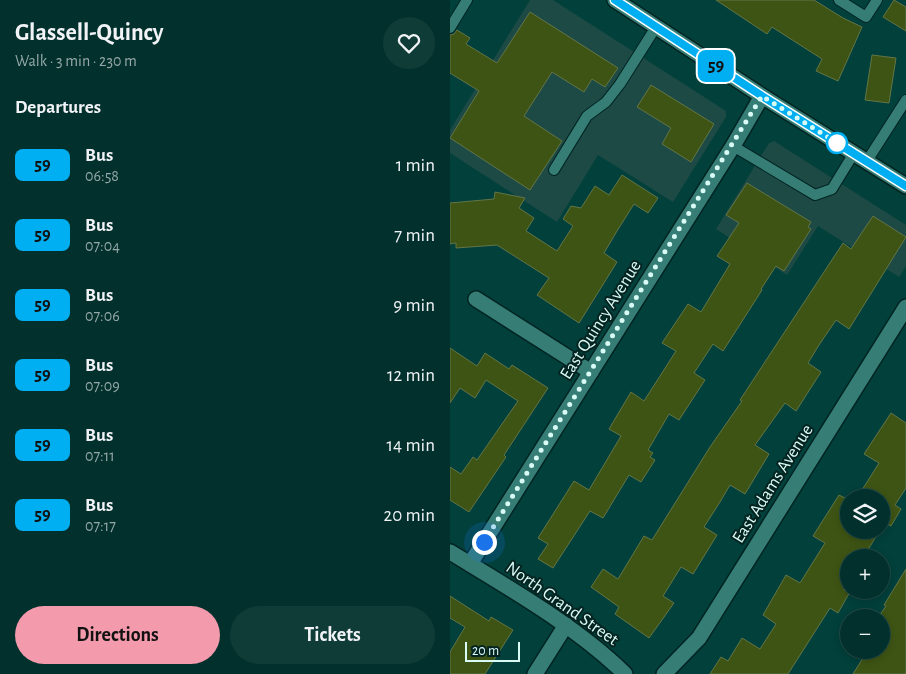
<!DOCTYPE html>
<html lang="en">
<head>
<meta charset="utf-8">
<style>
  :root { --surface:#02302c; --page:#103c38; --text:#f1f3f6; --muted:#96a9a9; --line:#234b48; --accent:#f39aac }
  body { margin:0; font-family:"Alegreya Sans",sans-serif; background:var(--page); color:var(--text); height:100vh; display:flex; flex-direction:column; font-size:19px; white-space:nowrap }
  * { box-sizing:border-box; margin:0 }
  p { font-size:16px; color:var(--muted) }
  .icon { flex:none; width:28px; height:28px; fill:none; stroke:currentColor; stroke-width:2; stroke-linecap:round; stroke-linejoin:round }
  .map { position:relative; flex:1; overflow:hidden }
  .details { display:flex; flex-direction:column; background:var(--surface); width:450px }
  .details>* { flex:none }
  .badge { padding:0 10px; border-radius:8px; font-size:18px; line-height:32px }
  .controls { position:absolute; left:390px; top:489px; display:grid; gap:10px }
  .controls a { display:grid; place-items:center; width:50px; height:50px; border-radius:50%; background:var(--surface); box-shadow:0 2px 8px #0003,0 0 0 1px var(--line); font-size:25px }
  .scale { position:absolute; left:15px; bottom:12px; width:55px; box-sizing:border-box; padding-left:5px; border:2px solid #d9fbf6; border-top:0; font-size:14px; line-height:18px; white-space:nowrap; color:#d9fbf6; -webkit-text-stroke:4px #052320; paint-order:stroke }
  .you { position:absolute; width:25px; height:25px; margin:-12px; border:4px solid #fff; border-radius:50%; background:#1a73e8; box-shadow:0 0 0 8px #1a73e833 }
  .map>.badge { position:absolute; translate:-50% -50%; box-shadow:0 0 0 2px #fff }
  h2 { padding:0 15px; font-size:19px; line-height:45px }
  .round { display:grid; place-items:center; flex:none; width:52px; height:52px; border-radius:26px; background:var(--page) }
  .headline { display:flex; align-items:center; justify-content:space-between; height:85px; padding:0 15px }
  h1 { font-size:24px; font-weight:700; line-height:38px }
  .cta { display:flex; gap:10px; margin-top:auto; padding:10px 15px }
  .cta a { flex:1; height:58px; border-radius:30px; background:var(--accent); color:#111; font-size:20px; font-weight:700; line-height:58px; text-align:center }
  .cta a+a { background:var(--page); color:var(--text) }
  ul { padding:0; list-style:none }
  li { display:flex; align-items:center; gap:15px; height:70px; padding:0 15px }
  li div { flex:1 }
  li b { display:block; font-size:19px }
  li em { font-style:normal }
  li .badge { min-width:55px; font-weight:700; text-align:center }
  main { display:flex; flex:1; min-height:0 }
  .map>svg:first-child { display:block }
  .built { fill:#1e4a46 }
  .building { fill:#3e5414; stroke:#627547 }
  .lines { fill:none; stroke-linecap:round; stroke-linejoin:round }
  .lane-casing { stroke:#002421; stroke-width:12 }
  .street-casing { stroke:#002421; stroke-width:18 }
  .secondary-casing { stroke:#002421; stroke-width:18 }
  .lane { stroke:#367d76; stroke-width:10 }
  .street { stroke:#367d76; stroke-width:15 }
  .secondary { stroke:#367d76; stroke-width:15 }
  .line-casing { stroke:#fff; stroke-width:11 }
  .line { stroke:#00aff2; stroke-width:8 }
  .walk { stroke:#d9fbf6; stroke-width:5; stroke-dasharray:0 9 }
  .stop-dot { fill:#fff; stroke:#00aff2; stroke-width:2.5 }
  .labels { text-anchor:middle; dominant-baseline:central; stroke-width:4; stroke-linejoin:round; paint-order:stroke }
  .street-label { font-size:18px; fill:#d9fbf6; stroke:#052320 }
</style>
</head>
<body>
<main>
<section class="details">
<div class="headline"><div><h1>Glassell-Quincy</h1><p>Walk · 3 min · 230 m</p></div><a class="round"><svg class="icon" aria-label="heart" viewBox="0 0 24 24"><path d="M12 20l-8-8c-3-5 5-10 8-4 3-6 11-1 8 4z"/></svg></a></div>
<h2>Departures</h2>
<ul>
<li><span class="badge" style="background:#00aff2;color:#111">59</span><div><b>Bus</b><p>06:58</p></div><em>1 min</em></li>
<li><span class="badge" style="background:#00aff2;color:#111">59</span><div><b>Bus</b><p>07:04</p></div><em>7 min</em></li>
<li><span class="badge" style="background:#00aff2;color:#111">59</span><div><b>Bus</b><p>07:06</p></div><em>9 min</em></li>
<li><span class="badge" style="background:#00aff2;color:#111">59</span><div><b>Bus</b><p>07:09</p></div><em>12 min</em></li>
<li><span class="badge" style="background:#00aff2;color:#111">59</span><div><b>Bus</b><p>07:11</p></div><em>14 min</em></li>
<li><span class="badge" style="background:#00aff2;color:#111">59</span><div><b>Bus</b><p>07:17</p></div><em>20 min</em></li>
</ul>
<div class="cta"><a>Directions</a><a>Tickets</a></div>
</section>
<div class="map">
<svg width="456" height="674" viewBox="0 0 456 674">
  <rect width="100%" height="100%" fill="#02403b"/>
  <g class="built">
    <path d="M80,0h23l173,111v6l-53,85 -75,-47 -41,67 -107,-69v-23z"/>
    <path d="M324,141l132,84v41l-7,11 -81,-51 -31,49 -71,-46 53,-86z"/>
  </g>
  <g class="building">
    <path d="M266,0h98l29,18 19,9 -24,54 -22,-10 6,-12 -50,-32 -5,7z"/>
    <path d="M444,0l12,7v24l-23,-14z"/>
    <path d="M80,12l88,56 -13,19 -13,-8 -8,13 -32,-20 -28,44 38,25 -32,49 -80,-52 29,-47 -29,-18v-38l4,-1 3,-4 13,8 -4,6 31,19z"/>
    <path d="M422,55l24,3 -7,45 -24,-3z"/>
    <path d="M201,85l63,39 -23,38 -29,-18 9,-16 -34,-21z"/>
    <path d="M172,175l36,23 -10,15 -14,-9 -17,27 -13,22 13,9 -38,61 -42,-28 12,-17 -52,-33 -41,3v-5l-6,1v-41l44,-4 1,-7 30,6 -6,10 15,10 -8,13 31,20 16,-25 -10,-7 8,-13 10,2 14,-22 14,9z"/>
    <path d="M297,183l64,39 -3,5 3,2 -27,42 -8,-5 -15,23 1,1 -39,61 -10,-7 -19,29 11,7 -26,40 -10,-6 -21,36 5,3 -3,4 5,3 -14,22 -12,-7 -26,43 -13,-7 -37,57 -15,-9 10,-15 -10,-6 36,-57 15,9 32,-54 -12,-7 22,-37 13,9 32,-50 -14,-8 26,-39 13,8 29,-48 -13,-8 22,-33 -13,-8z"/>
    <path d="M423,216l33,21 -57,92 -13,-9 -17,25 -11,18 13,9 -25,39 -11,-8 -30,42 14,9 -24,40 -15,-9 -10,17 -16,25 13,8 -24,39 -12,-7 -18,29 11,7 -25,35 -34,-24 4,-7 -28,-20 12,-18 15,10 26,-43 8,4 58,-93 32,-46 -2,-1 103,-157 8,6z"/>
    <path d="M0,348l27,18 8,-13 24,16 3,-4 36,23 -44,67 2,2 -37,55 -19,-12v-33l11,7 12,-17 4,3 41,-59 -32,-21 -11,18 -15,-10 -10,15z"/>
    <path d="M441,413l15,10v65l-11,17 6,4 -10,17 -6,-3 -4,5v-30h-24l22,-35 -15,-9z"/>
    <path d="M389,495l10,5v30h31l-17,28h-14v23l-5,9h7l-13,23 -8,-5 -42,66h-78l11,-17 7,4 14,-23 18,11 16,-25 -13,-9 23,-40 14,8 25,-40 -12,-7z"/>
    <path d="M456,569v105h-53l15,-24h13v-37l5,-7 -2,-1z"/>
    <path d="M0,596l39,25 2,-4 22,13 -28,44h-35v-22l15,-25 -15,-9z"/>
  </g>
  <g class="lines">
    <g class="lane-casing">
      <g id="lane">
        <path d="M389,0l27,17 11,-17"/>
        <path d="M0,28l17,-28"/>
        <path d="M283,146l82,49 17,-6 22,-36"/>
        <path d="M417,161l39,-61"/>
        <path d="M104,170l33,-54 19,-14 14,-18 36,-57"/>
      </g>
    </g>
    <g class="street-casing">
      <g id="street">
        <path d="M26,299l115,73"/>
        <path d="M0,552c59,36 126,74 175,122"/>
        <path d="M20,564l263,-418 29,-50"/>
        <path d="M85,674l31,-49"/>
        <path d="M214,674l35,-36 207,-331"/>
      </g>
    </g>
    <g class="secondary-casing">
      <path id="secondary" d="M165,0l147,96 144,90"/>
    </g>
    <use href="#lane" class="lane"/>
    <use href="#street" class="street"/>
    <use href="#secondary" class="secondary"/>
  </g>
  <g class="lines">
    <g class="line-casing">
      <path id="line" d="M165,0l147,96 144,90"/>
    </g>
    <use href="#line" class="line"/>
    <path class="walk" d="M34,542l278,-446 80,50 -5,-3"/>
  </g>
  <circle class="stop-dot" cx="387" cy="143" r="10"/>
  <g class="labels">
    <g class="street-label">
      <text transform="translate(151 320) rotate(-58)">East Quincy Avenue</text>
      <text transform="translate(323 484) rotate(-58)">East Adams Avenue</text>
      <text transform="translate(112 604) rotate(35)">North Grand Street</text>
    </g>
  </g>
</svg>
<div class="controls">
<a><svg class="icon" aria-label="layers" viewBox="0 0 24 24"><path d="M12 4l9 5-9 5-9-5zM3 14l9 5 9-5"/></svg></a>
<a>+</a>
<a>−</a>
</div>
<div class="scale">20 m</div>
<div class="you" style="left:34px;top:542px"></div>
<b class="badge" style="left:266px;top:66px;background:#00aff2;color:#111">59</b>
</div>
</main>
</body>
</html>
